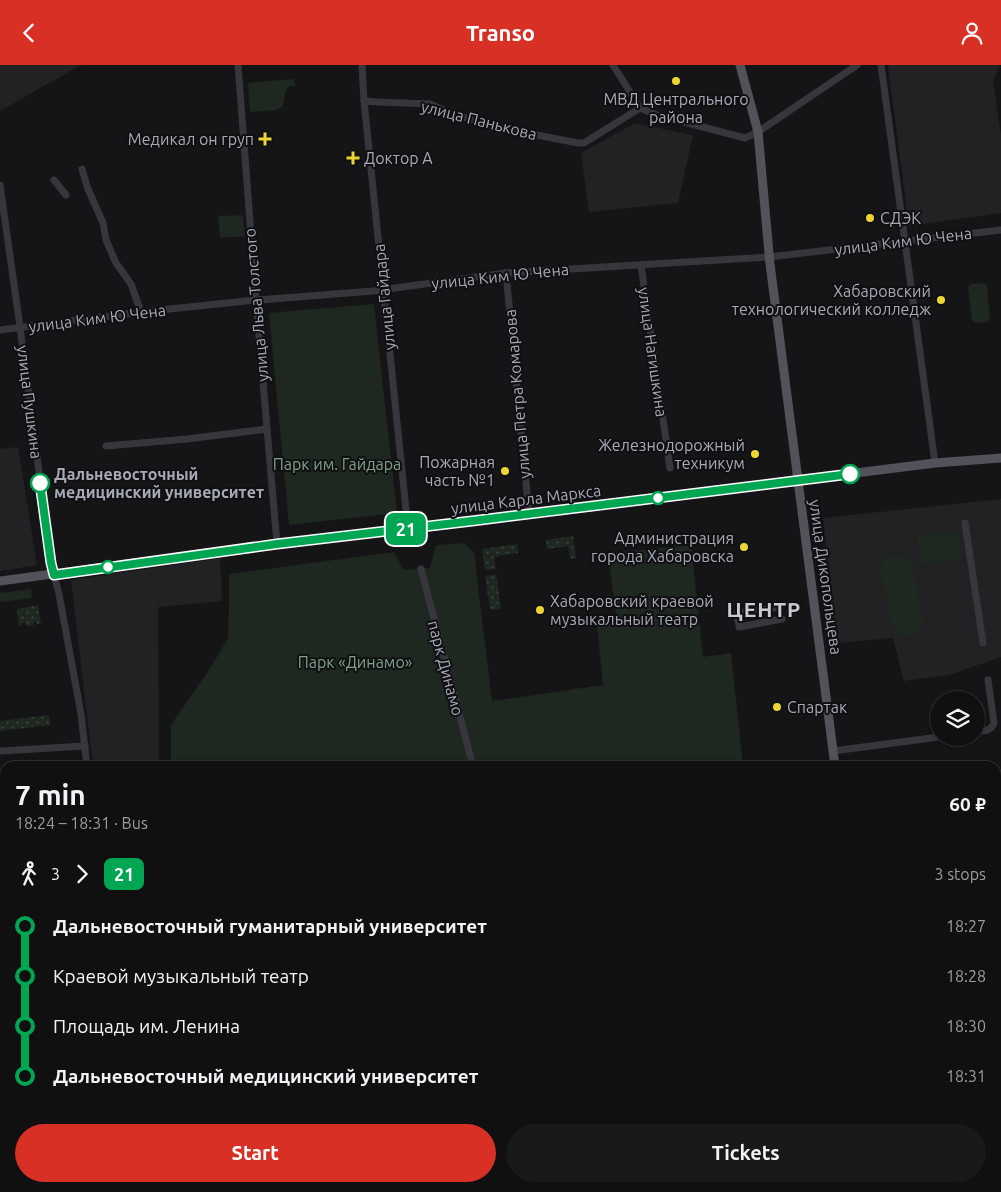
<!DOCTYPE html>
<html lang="en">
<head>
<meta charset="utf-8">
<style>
  :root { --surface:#101011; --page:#19191a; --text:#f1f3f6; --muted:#9c9d9f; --line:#303031; --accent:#d93025 }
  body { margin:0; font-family:Ubuntu,sans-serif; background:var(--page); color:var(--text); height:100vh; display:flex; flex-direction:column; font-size:19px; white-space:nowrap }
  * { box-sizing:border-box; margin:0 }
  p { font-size:16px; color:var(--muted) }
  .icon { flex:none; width:28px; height:28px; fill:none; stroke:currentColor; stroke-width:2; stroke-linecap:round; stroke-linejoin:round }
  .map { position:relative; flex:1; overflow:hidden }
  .side { position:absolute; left:0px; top:696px; width:1001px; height:431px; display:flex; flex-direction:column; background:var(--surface); border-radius:15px 15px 0 0; box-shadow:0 2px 8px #0003,0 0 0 1px var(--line) }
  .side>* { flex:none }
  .badge { padding:0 10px; border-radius:8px; font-size:18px; line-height:32px }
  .tools { position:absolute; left:930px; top:626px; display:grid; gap:10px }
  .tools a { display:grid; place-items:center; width:55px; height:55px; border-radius:50%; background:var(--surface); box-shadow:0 2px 8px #0003,0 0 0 1px var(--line); font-size:25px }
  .map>.badge { position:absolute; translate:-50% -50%; box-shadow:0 0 0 2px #fff }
  .legs { display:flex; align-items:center; gap:8px; height:55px; padding:0 15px; font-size:16px }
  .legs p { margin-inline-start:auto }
  .headline { display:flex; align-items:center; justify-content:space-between; height:85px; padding:0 15px }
  h1 { font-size:28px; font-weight:700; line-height:38px }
  .primary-button { display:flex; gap:10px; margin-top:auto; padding:10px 15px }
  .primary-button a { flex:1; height:58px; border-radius:30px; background:var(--accent); color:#fff; font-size:20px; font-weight:700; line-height:58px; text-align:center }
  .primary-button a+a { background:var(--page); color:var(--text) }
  ul { padding:0 15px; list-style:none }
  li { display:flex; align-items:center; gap:18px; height:50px; font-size:19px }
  li i { display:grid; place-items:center; width:8px; height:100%; margin:0 6px; background:currentColor }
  li i::after { content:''; width:12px; height:12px; margin:-6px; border:4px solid; border-radius:50%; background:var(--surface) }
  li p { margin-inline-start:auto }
  li:first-child i { background:linear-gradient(#0000 50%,currentColor 0) }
  li:last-child i { background:linear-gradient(currentColor 50%,#0000 0) }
  header { display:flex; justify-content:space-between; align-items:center; height:65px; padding:0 15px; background:var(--accent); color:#fff; font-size:22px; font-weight:700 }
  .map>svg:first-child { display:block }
  .built { fill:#222124 }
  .grass { fill:url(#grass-dots) }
  .park { fill:#1f2721 }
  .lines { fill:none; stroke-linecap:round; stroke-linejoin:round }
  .minor { stroke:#36363c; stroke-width:7 }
  .major { stroke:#52525b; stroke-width:9 }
  .line-1-casing { stroke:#fff; stroke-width:11 }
  .line-1 { stroke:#00a651; stroke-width:8 }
  .poi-dot { fill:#eed536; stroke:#101012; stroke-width:2 }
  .stop-1-dot { fill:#fff; stroke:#00a651; stroke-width:2.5 }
  .labels { text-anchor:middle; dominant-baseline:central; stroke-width:4; stroke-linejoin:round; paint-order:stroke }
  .poi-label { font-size:16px; fill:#a7a9b7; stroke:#101012; text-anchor:end }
  .street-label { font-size:16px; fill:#a7a9b7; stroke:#101012 }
  .park-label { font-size:16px; fill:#7ea188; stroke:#101012 }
  .stop-label { font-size:16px; font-weight:bold; fill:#a7a9b7; stroke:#101012; text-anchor:start }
  .district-label { font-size:21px; font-weight:bold; letter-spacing:1px; fill:#c8c9d3; stroke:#101012 }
</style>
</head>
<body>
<header><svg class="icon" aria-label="back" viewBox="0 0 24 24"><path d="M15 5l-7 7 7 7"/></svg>Transo<svg class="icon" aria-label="person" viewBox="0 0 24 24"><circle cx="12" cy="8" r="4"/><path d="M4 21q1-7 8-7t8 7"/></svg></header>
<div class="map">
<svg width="1001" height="1127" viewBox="0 0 1001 1127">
  <defs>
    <pattern id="grass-dots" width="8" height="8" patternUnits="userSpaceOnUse" patternTransform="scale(1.25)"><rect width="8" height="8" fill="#1f2721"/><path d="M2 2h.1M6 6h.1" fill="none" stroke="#3d443f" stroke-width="1.8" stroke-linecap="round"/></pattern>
  </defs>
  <rect width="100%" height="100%" fill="#151517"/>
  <g class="built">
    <path d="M0,0h81l-81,46z"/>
    <path d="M888,0h112l-7,16 8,54v78l-92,13z"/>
    <path d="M635,58l58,12 -15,68 -89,9 -8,-59z"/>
    <path d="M18,382l19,118 -37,6v-122z"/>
    <path d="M1001,434v158l-52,18 -45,6 -11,-43 -56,5 -14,-125z"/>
    <path d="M220,493l2,43 -64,6 1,159h-66l-22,-186z"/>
  </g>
  <g class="grass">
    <path d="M573,471l3,22 -6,1 -2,-13 -21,3 -1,-9z"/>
    <path d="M517,479l1,9 -24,4 2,12 -11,1 -3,-21z"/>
    <path d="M496,509l5,35h-11l-5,-33z"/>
    <path d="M38,540l3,19h-4l-1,-3 -2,1v3l-8,1 -1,-4 -3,1v3h-3l-2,-17z"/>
    <path d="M49,650l1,10 -50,6v-10z"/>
  </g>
  <g class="park">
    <path d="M293,14l3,6 -8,2 -3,6 -2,12 -1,2 -6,3 -26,2 -2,-29z"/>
    <path d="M243,150l2,21 -25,2 -2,-22z"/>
    <path d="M983,218l3,1 1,4 3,30 -3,4 -12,1 -3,-3 -4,-33 3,-3z"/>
    <path d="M374,239l23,209 -108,12 -20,-212z"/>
    <path d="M958,466l4,28 -42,6 -3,-29z"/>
    <path d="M464,478l10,10 18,148 111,-16 -6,-60 20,-3 -9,-69 83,-8 12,112 28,-4 12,113h-572v-41l40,-58 17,-29 1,-29v-35l165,-22 10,18 26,-2 6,-23z"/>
    <path d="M894,489c10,0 15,4 19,14l10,49c0,22 -24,27 -32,6l-10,-49c0,-10 3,-16 13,-20z"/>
    <path d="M31,524l1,9 -32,4v-9z"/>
    <path d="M5,980v60l-5,1v-60z"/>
  </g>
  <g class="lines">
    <g class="minor">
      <path d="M238,0l18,235 21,244"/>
      <path d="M362,0l2,36 44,428"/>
      <path d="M613,0l27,43"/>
      <path d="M881,0l54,398"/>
      <path d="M364,36l13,1 53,2 20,9 46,14 82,16h6l56,-35 17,7 88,23 13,-6 99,-67"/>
      <path d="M82,104l6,20 15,34 3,17 10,23 15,21 10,28"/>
      <path d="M54,115l12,15"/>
      <path d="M0,120l20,142 31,236 8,31 22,120 6,52"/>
      <path d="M641,200l29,203"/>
      <path d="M506,208l23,241"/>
      <path d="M0,265l141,-18 105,-11 127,-10 133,-18 263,-16 232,-27"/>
      <path d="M106,381l81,-7 80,-10"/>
      <path d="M965,458l18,120"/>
      <path d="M421,504l52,197"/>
      <path d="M738,557l-1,-9 43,-6"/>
      <path d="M739,562l43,-8"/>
      <path d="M976,667c8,-1 15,-1 18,-9l-6,-43"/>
      <path d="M0,686l85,-5"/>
      <path d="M833,686l106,-14"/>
      <path d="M996,969h5"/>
      <path d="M0,975h5"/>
      <path d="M0,1045h5"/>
      <path d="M996,1107h5"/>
      <path d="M11,1122v5"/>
      <path d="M102,1122l1,5"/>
      <path d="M627,1122l1,5"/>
    </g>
    <g class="major">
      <path d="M740,0l18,67 12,132 65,502"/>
      <path d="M0,516l277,-37 196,-23 462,-58 66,-5"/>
      <path d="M886,1122l1,5"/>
    </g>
  </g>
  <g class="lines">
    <g class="line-1-casing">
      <path id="line-1" d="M40,418l11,80 3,12 223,-31 195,-23 378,-47"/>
    </g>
    <use href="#line-1" class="line-1"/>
  </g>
  <g class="poi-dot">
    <circle cx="676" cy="16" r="5"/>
    <path d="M262.5 66.5h5v5h5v5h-5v5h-5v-5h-5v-5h5z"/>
    <path d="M350.5 85.5h5v5h5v5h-5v5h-5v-5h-5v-5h5z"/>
    <circle cx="870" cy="153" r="5"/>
    <circle cx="941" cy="235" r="5"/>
    <circle cx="755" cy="389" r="5"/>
    <circle cx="505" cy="406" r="5"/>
    <circle cx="744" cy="482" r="5"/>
    <circle cx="540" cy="545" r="5"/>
    <circle cx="777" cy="642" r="5"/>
  </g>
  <g class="stop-1-dot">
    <circle cx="850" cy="409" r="9"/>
    <circle cx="40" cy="418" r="9"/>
    <circle cx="658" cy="433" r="6"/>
    <circle cx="108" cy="502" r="6"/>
  </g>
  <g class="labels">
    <g class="poi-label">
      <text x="676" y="34" text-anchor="middle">МВД Центрального<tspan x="676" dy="18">района</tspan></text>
      <text x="254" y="74">Медикал он груп</text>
      <text x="364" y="93" text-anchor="start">Доктор А</text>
      <text x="880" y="153" text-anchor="start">СДЭК</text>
      <text x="931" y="226">Хабаровский<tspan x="931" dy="18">технологический колледж</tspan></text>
      <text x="745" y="380">Железнодорожный<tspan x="745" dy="18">техникум</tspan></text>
      <text x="495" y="397">Пожарная<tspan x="495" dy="18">часть №1</tspan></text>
      <text x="734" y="473">Администрация<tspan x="734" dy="18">города Хабаровска</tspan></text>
      <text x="550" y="536" text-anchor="start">Хабаровский краевой<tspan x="550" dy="18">музыкальный театр</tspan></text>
      <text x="787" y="642" text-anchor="start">Спартак</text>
    </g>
    <g class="street-label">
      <text transform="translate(479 55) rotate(14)">улица Панькова</text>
      <text transform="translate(903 176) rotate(-7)">улица Ким Ю Чена</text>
      <text transform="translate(500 211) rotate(-6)">улица Ким Ю Чена</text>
      <text transform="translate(384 232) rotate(-96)">улица Гайдара</text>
      <text transform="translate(256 240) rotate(-95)">улица Льва Толстого</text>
      <text transform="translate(97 253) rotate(-7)">улица Ким Ю Чена</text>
      <text transform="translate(653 287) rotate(82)">улица Нагишкина</text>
      <text transform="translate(517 329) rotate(-95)">улица Петра Комарова</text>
      <text transform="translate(30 337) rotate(83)">улица Пушкина</text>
      <text transform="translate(526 434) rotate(-7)">улица Карла Маркса</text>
      <text transform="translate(826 512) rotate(82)">улица Дикопольцева</text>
      <text transform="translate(446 603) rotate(75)">парк Динамо</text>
    </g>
    <g class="park-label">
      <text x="337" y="399">Парк им. Гайдара</text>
      <text x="355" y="597">Парк «Динамо»</text>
    </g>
    <g class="stop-label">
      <text x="54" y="409">Дальневосточный<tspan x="54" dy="18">медицинский университет</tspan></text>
    </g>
    <g class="district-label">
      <text x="764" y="544">ЦЕНТР</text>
    </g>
  </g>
</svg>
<div class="tools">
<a><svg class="icon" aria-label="layers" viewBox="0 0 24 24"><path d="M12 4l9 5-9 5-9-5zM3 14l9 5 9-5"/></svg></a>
</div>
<b class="badge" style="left:406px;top:464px;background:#00a651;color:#fff">21</b>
<section class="side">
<div class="headline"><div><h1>7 min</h1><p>18:24 – 18:31 · Bus</p></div><b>60 ₽</b></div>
<div class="legs"><svg class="icon" aria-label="walk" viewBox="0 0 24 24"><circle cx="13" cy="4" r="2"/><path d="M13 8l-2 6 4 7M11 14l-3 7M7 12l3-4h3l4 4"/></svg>3<svg class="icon" aria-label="forward" viewBox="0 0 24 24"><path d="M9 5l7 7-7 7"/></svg><b class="badge" style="background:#00a651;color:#fff">21</b><p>3 stops</p></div>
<ul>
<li><i style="color:#00a651"></i><b>Дальневосточный гуманитарный университет</b><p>18:27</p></li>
<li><i style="color:#00a651"></i><span>Краевой музыкальный театр</span><p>18:28</p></li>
<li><i style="color:#00a651"></i><span>Площадь им. Ленина</span><p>18:30</p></li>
<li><i style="color:#00a651"></i><b>Дальневосточный медицинский университет</b><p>18:31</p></li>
</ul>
<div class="primary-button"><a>Start</a><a>Tickets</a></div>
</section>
</div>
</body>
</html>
